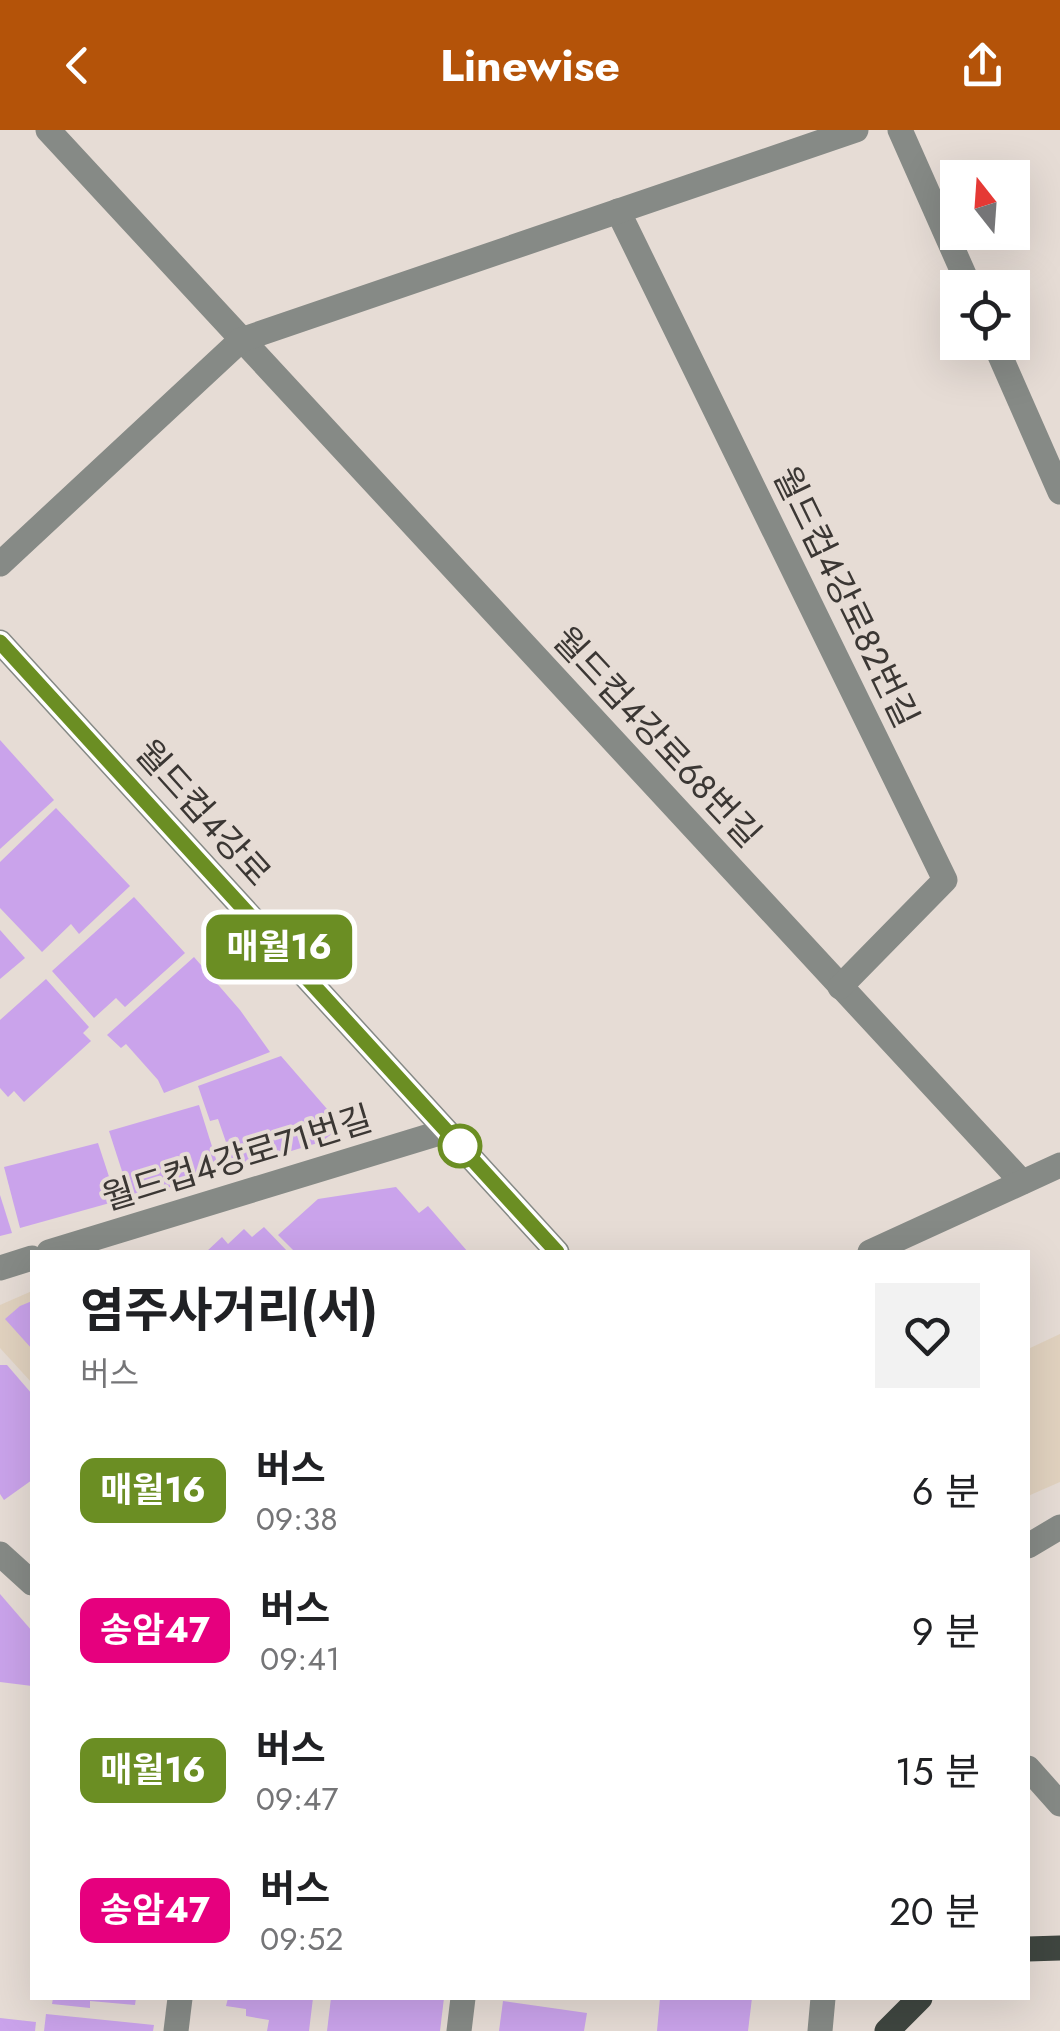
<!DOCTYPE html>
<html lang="ko">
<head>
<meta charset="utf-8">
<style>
  :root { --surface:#fff; --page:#f2f2f2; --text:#202124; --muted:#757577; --accent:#b45309 }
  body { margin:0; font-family:Jost,"Noto Sans KR",sans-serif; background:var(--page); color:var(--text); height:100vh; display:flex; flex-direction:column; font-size:38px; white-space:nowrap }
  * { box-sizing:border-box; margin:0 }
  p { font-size:32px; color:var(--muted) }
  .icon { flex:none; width:55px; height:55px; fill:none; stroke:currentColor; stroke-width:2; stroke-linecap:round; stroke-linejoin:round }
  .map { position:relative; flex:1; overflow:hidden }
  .details { position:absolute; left:30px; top:1120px; width:1000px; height:750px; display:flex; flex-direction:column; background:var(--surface); border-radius:0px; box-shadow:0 10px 40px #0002 }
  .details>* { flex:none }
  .badge { padding:0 20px; border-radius:15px; font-size:35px; line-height:65px }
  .needle { width:65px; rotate:343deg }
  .tools { position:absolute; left:940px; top:30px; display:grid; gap:20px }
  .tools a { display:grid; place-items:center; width:90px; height:90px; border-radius:0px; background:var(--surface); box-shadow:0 10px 40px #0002; font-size:50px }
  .map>.badge { position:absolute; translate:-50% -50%; box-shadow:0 0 0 5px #fff }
  .round { display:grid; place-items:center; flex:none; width:105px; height:105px; border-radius:0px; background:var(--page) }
  .summary { display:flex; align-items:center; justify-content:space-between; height:170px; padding:0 50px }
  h1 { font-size:48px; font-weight:700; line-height:75px }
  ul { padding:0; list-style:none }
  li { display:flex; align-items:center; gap:30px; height:140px; padding:0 50px }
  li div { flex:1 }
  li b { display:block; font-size:38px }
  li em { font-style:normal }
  li .badge { min-width:110px; font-weight:700; text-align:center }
  header { display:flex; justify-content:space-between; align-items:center; height:130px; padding:0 50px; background:var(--accent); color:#fff; font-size:45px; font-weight:700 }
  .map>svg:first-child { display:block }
  .commercial { fill:#e1d2bf }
  .building { fill:#caa3eb }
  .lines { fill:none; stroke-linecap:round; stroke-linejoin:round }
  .minor { stroke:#868a86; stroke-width:25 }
  .major { stroke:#3f4640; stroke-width:25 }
  .line-casing { stroke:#fff; stroke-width:22 }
  .line { stroke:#6b8e23; stroke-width:15 }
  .stop-dot { fill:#fff; stroke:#6b8e23; stroke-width:5 }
  .labels { text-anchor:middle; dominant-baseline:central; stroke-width:8; stroke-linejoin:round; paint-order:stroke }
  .street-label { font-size:35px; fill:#3b3734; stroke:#e6dcd5 }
</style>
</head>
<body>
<header><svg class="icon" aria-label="back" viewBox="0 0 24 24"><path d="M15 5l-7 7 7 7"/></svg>Linewise<svg class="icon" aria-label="share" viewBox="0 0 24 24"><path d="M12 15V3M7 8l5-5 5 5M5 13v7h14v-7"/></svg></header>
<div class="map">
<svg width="1060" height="1901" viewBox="0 0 1060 1901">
  <rect width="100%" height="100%" fill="#e6dcd5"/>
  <g class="commercial">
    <path d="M32,1161v92l-32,-35v-43z"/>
    <path d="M1060,1204v148l-32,14v-147z"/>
  </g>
  <g class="building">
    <path d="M0,610l54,60 -54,49z"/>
    <path d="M56,678l74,78 -51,48 -8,-10 -29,28 -42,-44v-46z"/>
    <path d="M134,767l51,56 -60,54 -9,-9 -22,20 -42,-47z"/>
    <path d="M0,800l25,28 -25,21z"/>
    <path d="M194,827l46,53 30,42 -106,41 -6,-13 -32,-36 -5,4 -14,-13z"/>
    <path d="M46,849l43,48 -6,6 8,8 -67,61 -10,-11 -6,6 -8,-9v-68z"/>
    <path d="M281,926l53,61 -1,16 -12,9 -86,26 -17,-49 -8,2 -12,-35z"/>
    <path d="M199,975l21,67 -89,27 -22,-68z"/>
    <path d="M98,1013l19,58 -97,27 -16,-61z"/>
    <path d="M396,1057l23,26 9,-7 40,46h-173l-17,-17 40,-36z"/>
    <path d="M0,1065l12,38 -12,3z"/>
    <path d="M264,1097l24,25h-82l16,-15 6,7 16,-15 8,8z"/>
    <path d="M32,1171v48l-27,-30 15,-13z"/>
    <path d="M0,1235h7l25,29v86l-28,20 -4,-6z"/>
    <path d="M0,1464l32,37v55l-32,-4z"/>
    <path d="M53,1868h83l-1,7 -45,-4v7l-38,-4z"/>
    <path d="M228,1868h85l-4,33h-42l2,-11 -23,-4v-7l-20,-3z"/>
    <path d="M331,1868h113l-4,33h-113z"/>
    <path d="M660,1868h92l-4,33h-91z"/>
    <path d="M503,1871l84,12 -3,18h-85z"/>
    <path d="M46,1884l108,11 -1,6h-109z"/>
    <path d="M0,1888l36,4 -1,9h-35z"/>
  </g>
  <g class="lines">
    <g class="minor">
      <path d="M48,0l974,1052"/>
      <path d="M900,0l70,158"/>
      <path d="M618,81l327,669 -105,107"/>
      <path d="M994,212l66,150"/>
      <path d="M0,434l241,-224 615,-210"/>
      <path d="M0,512l557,610"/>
      <path d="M49,1122l397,-121"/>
      <path d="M870,1122l190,-87"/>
      <path d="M0,1138l32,-10"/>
      <path d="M1028,1416l32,-19"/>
      <path d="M0,1424l32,29"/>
      <path d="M1028,1638l32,36"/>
      <path d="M176,1901l4,-33"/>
      <path d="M459,1901l4,-33"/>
      <path d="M820,1901l3,-33"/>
    </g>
    <g class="major">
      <path d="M1028,1819l32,-1"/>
      <path d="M887,1901l33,-33"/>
    </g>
  </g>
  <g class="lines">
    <g class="line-casing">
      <path id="line" d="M0,512l557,610"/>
    </g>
    <use href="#line" class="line"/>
  </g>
  <circle class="stop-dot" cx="460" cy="1016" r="20"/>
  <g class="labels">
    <g class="street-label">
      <text transform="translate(846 467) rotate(64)">월드컵4강로82번길</text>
      <text transform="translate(657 607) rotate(47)">월드컵4강로68번길</text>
      <text transform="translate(203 683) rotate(48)">월드컵4강로</text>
      <text transform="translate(237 1028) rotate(-17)">월드컵4강로71번길</text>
    </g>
  </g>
</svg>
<div class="tools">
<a><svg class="needle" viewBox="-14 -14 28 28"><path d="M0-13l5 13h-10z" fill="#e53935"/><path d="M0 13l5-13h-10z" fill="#757577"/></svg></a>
<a><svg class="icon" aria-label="locate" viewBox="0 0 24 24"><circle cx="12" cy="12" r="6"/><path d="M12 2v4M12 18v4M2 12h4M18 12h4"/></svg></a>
</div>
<b class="badge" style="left:279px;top:817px;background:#6b8e23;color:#fff">매월16</b>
<section class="details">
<div class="summary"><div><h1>염주사거리(서)</h1><p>버스</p></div><a class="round"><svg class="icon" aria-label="heart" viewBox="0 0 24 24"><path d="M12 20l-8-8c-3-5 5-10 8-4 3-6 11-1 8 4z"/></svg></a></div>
<ul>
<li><span class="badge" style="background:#6b8e23;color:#fff">매월16</span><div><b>버스</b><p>09:38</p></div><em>6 분</em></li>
<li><span class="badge" style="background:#e6007e;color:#fff">송암47</span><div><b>버스</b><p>09:41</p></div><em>9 분</em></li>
<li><span class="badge" style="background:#6b8e23;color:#fff">매월16</span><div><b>버스</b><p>09:47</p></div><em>15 분</em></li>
<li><span class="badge" style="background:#e6007e;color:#fff">송암47</span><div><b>버스</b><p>09:52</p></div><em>20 분</em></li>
</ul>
</section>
</div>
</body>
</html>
